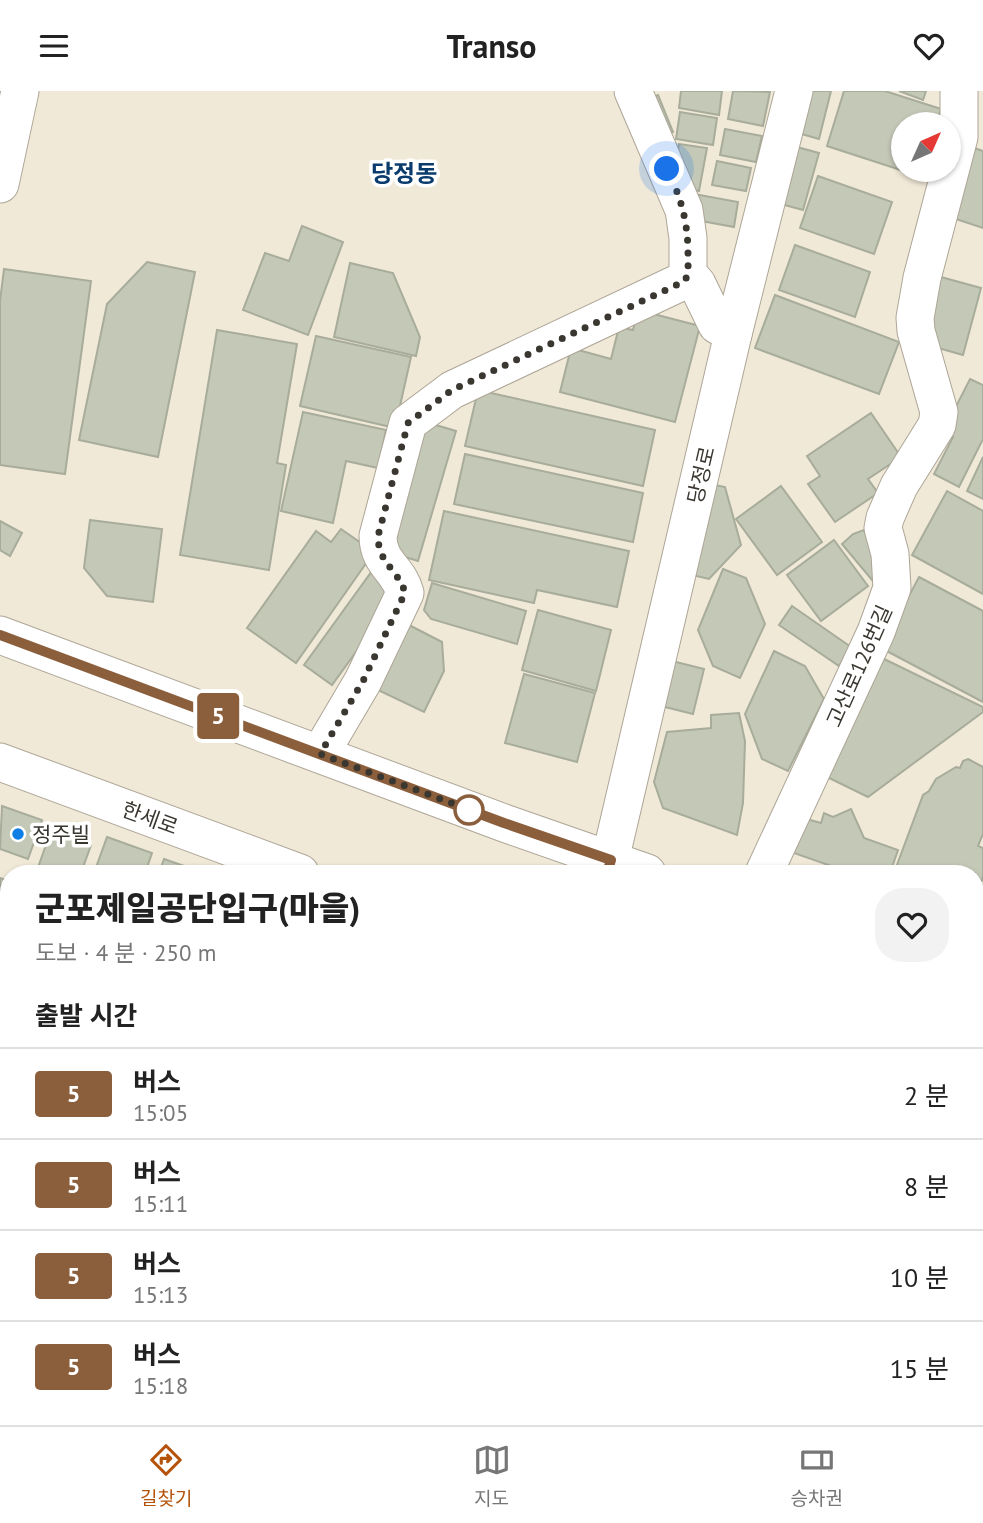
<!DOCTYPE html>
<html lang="ko">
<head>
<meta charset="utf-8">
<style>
  :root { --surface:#fff; --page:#f2f2f2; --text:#222; --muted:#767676; --line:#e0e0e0; --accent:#b45309 }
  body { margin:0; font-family:"PT Sans","Noto Sans KR",sans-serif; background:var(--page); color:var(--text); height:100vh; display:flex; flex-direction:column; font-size:26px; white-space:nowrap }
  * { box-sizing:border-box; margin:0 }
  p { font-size:23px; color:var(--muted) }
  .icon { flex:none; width:38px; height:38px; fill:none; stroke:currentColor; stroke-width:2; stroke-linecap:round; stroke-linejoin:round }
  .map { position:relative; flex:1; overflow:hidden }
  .side { position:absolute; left:0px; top:774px; width:984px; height:562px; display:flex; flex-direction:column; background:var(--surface); border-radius:28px 28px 0 0; box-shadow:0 2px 5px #0004 }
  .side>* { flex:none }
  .badge { padding:0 14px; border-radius:5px; font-size:24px; line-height:46px }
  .needle { width:46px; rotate:45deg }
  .buttons { position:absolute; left:891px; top:21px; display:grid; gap:14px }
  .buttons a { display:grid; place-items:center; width:70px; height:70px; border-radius:50%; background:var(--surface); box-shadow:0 2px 5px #0004; font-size:35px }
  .you { position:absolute; width:35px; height:35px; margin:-18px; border:5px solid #fff; border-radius:50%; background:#1a73e8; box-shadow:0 0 0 10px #1a73e833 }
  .map>.badge { position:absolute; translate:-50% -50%; box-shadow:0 0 0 4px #fff }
  h2 { padding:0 35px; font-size:26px; line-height:63px }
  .round { display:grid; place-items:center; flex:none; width:74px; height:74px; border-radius:28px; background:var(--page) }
  .headline { display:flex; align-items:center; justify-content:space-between; height:119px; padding:0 35px }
  h1 { font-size:33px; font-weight:800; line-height:52px }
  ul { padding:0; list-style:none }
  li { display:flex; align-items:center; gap:21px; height:91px; padding:0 35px; border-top:2px solid var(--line) }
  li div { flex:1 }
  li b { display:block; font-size:26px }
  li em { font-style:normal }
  li .badge { min-width:77px; font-weight:700; text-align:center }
  header { display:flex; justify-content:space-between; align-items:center; height:91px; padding:0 35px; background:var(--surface); font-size:32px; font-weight:800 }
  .tab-bar { display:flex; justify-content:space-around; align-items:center; height:98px; border-top:2px solid var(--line); background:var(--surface); font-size:19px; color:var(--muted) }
  .tab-bar a { display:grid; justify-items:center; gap:4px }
  .tab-bar .selected { color:var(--accent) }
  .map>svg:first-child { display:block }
  .building { fill:#c4c8b7; stroke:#a8ac9b; stroke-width:2 }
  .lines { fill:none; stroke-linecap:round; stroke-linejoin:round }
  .minor-casing { stroke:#ada596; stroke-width:39 }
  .minor { stroke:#fff; stroke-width:37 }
  .line-casing { stroke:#fff; stroke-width:16 }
  .line { stroke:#8b5e3c; stroke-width:10 }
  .walk { stroke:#3a3731; stroke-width:7; stroke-dasharray:0 12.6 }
  .stop-dot { fill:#fff; stroke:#8b5e3c; stroke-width:3.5 }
  .poi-dot { fill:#0f7fe6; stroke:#fff; stroke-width:2.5 }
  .labels { text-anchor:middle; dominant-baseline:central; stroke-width:7; stroke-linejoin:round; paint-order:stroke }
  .street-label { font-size:21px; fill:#3a3731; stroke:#fff }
  .poi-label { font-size:21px; fill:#3a3731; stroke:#fff; text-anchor:start }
  .quarter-label { font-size:24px; font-weight:bold; fill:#0a3b6d; stroke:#fff }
</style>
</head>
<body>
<header><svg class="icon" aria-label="menu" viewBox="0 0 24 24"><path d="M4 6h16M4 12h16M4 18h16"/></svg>Transo<svg class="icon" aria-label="heart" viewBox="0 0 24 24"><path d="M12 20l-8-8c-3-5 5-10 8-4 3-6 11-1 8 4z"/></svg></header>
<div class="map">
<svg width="983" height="1334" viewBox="0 0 983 1334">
  <rect width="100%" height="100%" fill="#f1e9d8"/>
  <g class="building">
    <path d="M681,0h41l-3,24 -40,-7z"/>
    <path d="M733,0l37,1 -7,34 -35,-7z"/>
    <path d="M809,0h22l-12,48 -21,-6z"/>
    <path d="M844,0h41l56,18 -5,15h-33v46h18l-2,6 -92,-30z"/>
    <path d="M899,0h27l-3,9z"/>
    <path d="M658,4l15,37 -12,5 -15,-37z"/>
    <path d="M680,21l37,6 -4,27 -37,-6z"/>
    <path d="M725,38l37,7 -6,26 -36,-7z"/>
    <path d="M679,53l28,4 -8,43 -14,-3 -10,-20z"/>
    <path d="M969,55l14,5v77l-36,-12z"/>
    <path d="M797,56l22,6 -16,57 -22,-6z"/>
    <path d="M717,70l34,7 -5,23 -34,-6z"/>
    <path d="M818,85l74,26 -18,52 -74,-26z"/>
    <path d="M694,103l44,8 -4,25 -44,-8z"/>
    <path d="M302,135l41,16 -35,93 -65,-25 22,-57 24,8z"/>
    <path d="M795,154l75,27 -15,45 -76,-27z"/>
    <path d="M147,171l48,10 -37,185 -79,-17 28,-136z"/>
    <path d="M350,172l43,10 27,64 -4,19 -82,-19z"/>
    <path d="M4,178l87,12 -26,193 -65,-9v-164z"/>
    <path d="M941,186l40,11 -18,67 -39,-11z"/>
    <path d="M775,204l124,47 -20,52 -124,-46z"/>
    <path d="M638,219l62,16 -25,96 -115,-30 11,-44 40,11 8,-32 14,3z"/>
    <path d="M217,239l80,14 -20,119 9,2 -17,105 -89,-15z"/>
    <path d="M316,245l95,21 -16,71 -95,-22z"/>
    <path d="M970,288l13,6v54l-24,48 -25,-13 19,-37 -10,-5z"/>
    <path d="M478,299l177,40 -12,56 -178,-40z"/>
    <path d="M303,321l83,18 -8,38 -32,-7 -13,62 -52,-12z"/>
    <path d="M871,322l30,44 -33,22 10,14 -43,29 -27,-38 12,-8 -13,-20z"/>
    <path d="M429,332l27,8 -38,130 -36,-11 32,-109z"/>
    <path d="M465,363l178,39 -10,49 -179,-38z"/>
    <path d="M983,366v42l-16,-8z"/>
    <path d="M715,394l10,2 16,58 -32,34 -17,-4z"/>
    <path d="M781,395l41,56 -45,33 -41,-56z"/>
    <path d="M947,400l36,20v83l-71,-39z"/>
    <path d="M444,420l185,40 -12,56 -80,-17 -3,13 -105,-23z"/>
    <path d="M90,429l72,9 -9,73 -46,-6 -23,-28z"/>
    <path d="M0,430l22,12 -12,23 -10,-6z"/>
    <path d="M341,438l33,23 -78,111 -49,-35 69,-97 15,11z"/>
    <path d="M864,439l16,42 -8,8 -30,-36 11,-10z"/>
    <path d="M834,449l34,46 -47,35 -34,-46z"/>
    <path d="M723,478l23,9 19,46 -25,54 -27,-12 -15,-36z"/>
    <path d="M372,480l19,14 1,17 -60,83 -28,-20z"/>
    <path d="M919,486l64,34v91l-102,-54z"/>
    <path d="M432,492l94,28 -9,33 -86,-25 -7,-9z"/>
    <path d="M792,515l59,41 -12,19 -60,-41z"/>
    <path d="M538,519l73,20 -15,61 -74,-21z"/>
    <path d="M409,534l33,17 2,29 -20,41 -46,-22z"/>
    <path d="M774,560l31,15 19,33 -36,72 -26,-12 -17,-45z"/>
    <path d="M880,566l103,50v5l-115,85 -45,-22z"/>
    <path d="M672,570l32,8 -11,45 -32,-8z"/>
    <path d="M524,583l71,19 -18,69 -72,-19z"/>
    <path d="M739,622l6,28 -2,62 -6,32 -74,-27 -9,-26 13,-50 44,-4v-13z"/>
    <path d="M968,668l15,8v67l-5,12 5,2v29l-8,22v-26h-81l29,-78 6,-4 7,-12 20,-12 4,1 3,-7z"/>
    <path d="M2,715l40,14 -14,39 -28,-10z"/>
    <path d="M851,718l13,29 34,12 -8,23h-39l-60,-21 12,-34 18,5 3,-10 9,4z"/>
    <path d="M51,740l40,14 -10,28h-45z"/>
    <path d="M107,746l45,16 -7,20h-51z"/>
    <path d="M164,768l40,14h-45z"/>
    <path d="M0,787l9,3v21l-5,15 -4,-1z"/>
    <path d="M983,795v38l-8,-3v-13z"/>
    <path d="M3,1091l6,2v124l-9,-3v-116z"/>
    <path d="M975,1161l8,6v81l-8,11z"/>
    <path d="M6,1270l3,1v55h20l-2,8h-27v-45z"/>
    <path d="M975,1278l8,7v49h-12l-10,-8h14z"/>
    <path d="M57,1326h111l7,3 -2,5h-118z"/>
    <path d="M591,1326h53l22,8h-78z"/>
  </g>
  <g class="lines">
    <g class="minor-casing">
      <g id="minor">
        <path d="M633,0l51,119 4,28v36"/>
        <path d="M0,93l20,-93"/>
        <path d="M0,544l504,188 143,50"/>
        <path d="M320,663l43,-73 42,-88c-6,-24 -27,-29 -27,-57l30,-113 44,-33 233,-110 3,-6 9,10 20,41 16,9"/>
        <path d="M0,671l300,111"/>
        <path d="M607,782l126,-539 61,-243"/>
        <path d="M764,782l112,-241 16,-44 -2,-34 -7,-26 2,-10 14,-32 38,-61 2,-13 -23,-81 -1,-13 7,-40 37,-141v-46"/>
        <path d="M0,851l9,3"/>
        <path d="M975,896l8,3"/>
        <path d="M0,993l9,-24"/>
        <path d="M0,1231l9,3"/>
        <path d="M269,1326l21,8"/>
        <path d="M42,1334l3,-8"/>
        <path d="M209,1334l3,-8"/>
        <path d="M442,1334l3,-8"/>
      </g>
    </g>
    <use href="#minor" class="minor"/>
  </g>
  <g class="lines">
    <g class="line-casing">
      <path id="line" d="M0,544l504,188 107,37 -4,13"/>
    </g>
    <use href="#line" class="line"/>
    <path class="walk" d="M469,719l9,3 -158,-59 43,-73 42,-88c-6,-23 -27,-29 -27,-57l30,-113 44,-33 233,-109c4,-9 3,-18 3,-27 0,-32 -7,-57 -21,-85"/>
  </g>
  <circle class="stop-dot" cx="469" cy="719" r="14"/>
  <circle class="poi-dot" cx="18" cy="743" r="7"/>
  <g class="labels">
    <g class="street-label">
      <text transform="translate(701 384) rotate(-77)">당정로</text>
      <text transform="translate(859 575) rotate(-66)">고산로126번길</text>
      <text transform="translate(150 727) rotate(20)">한세로</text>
    </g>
    <g class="poi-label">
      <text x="32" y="743">정주빌</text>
    </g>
    <g class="quarter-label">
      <text x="404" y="82">당정동</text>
    </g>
  </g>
</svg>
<div class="buttons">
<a><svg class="needle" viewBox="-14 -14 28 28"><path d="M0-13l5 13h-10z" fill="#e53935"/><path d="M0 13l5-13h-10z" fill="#767676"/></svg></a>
</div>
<div class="you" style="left:667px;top:78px"></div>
<b class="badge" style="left:218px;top:625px;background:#8b5e3c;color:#fff">5</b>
<section class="side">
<div class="headline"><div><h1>군포제일공단입구(마을)</h1><p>도보 · 4 분 · 250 m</p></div><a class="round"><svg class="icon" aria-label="heart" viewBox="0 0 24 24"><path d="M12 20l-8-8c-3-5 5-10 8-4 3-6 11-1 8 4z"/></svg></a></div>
<h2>출발 시간</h2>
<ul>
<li><span class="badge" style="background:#8b5e3c;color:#fff">5</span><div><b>버스</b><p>15:05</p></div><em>2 분</em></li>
<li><span class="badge" style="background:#8b5e3c;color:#fff">5</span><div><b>버스</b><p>15:11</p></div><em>8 분</em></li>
<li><span class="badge" style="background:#8b5e3c;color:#fff">5</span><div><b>버스</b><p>15:13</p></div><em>10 분</em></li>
<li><span class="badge" style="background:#8b5e3c;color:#fff">5</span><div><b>버스</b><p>15:18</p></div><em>15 분</em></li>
</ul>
</section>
</div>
<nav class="tab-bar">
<a class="selected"><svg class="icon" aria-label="directions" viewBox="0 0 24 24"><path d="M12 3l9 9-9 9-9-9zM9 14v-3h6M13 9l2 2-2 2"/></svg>길찾기</a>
<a><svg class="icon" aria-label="map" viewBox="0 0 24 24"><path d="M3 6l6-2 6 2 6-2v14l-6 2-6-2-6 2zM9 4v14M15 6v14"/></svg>지도</a>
<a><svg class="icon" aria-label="tickets" viewBox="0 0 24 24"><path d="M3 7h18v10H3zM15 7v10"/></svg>승차권</a>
</nav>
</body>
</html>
